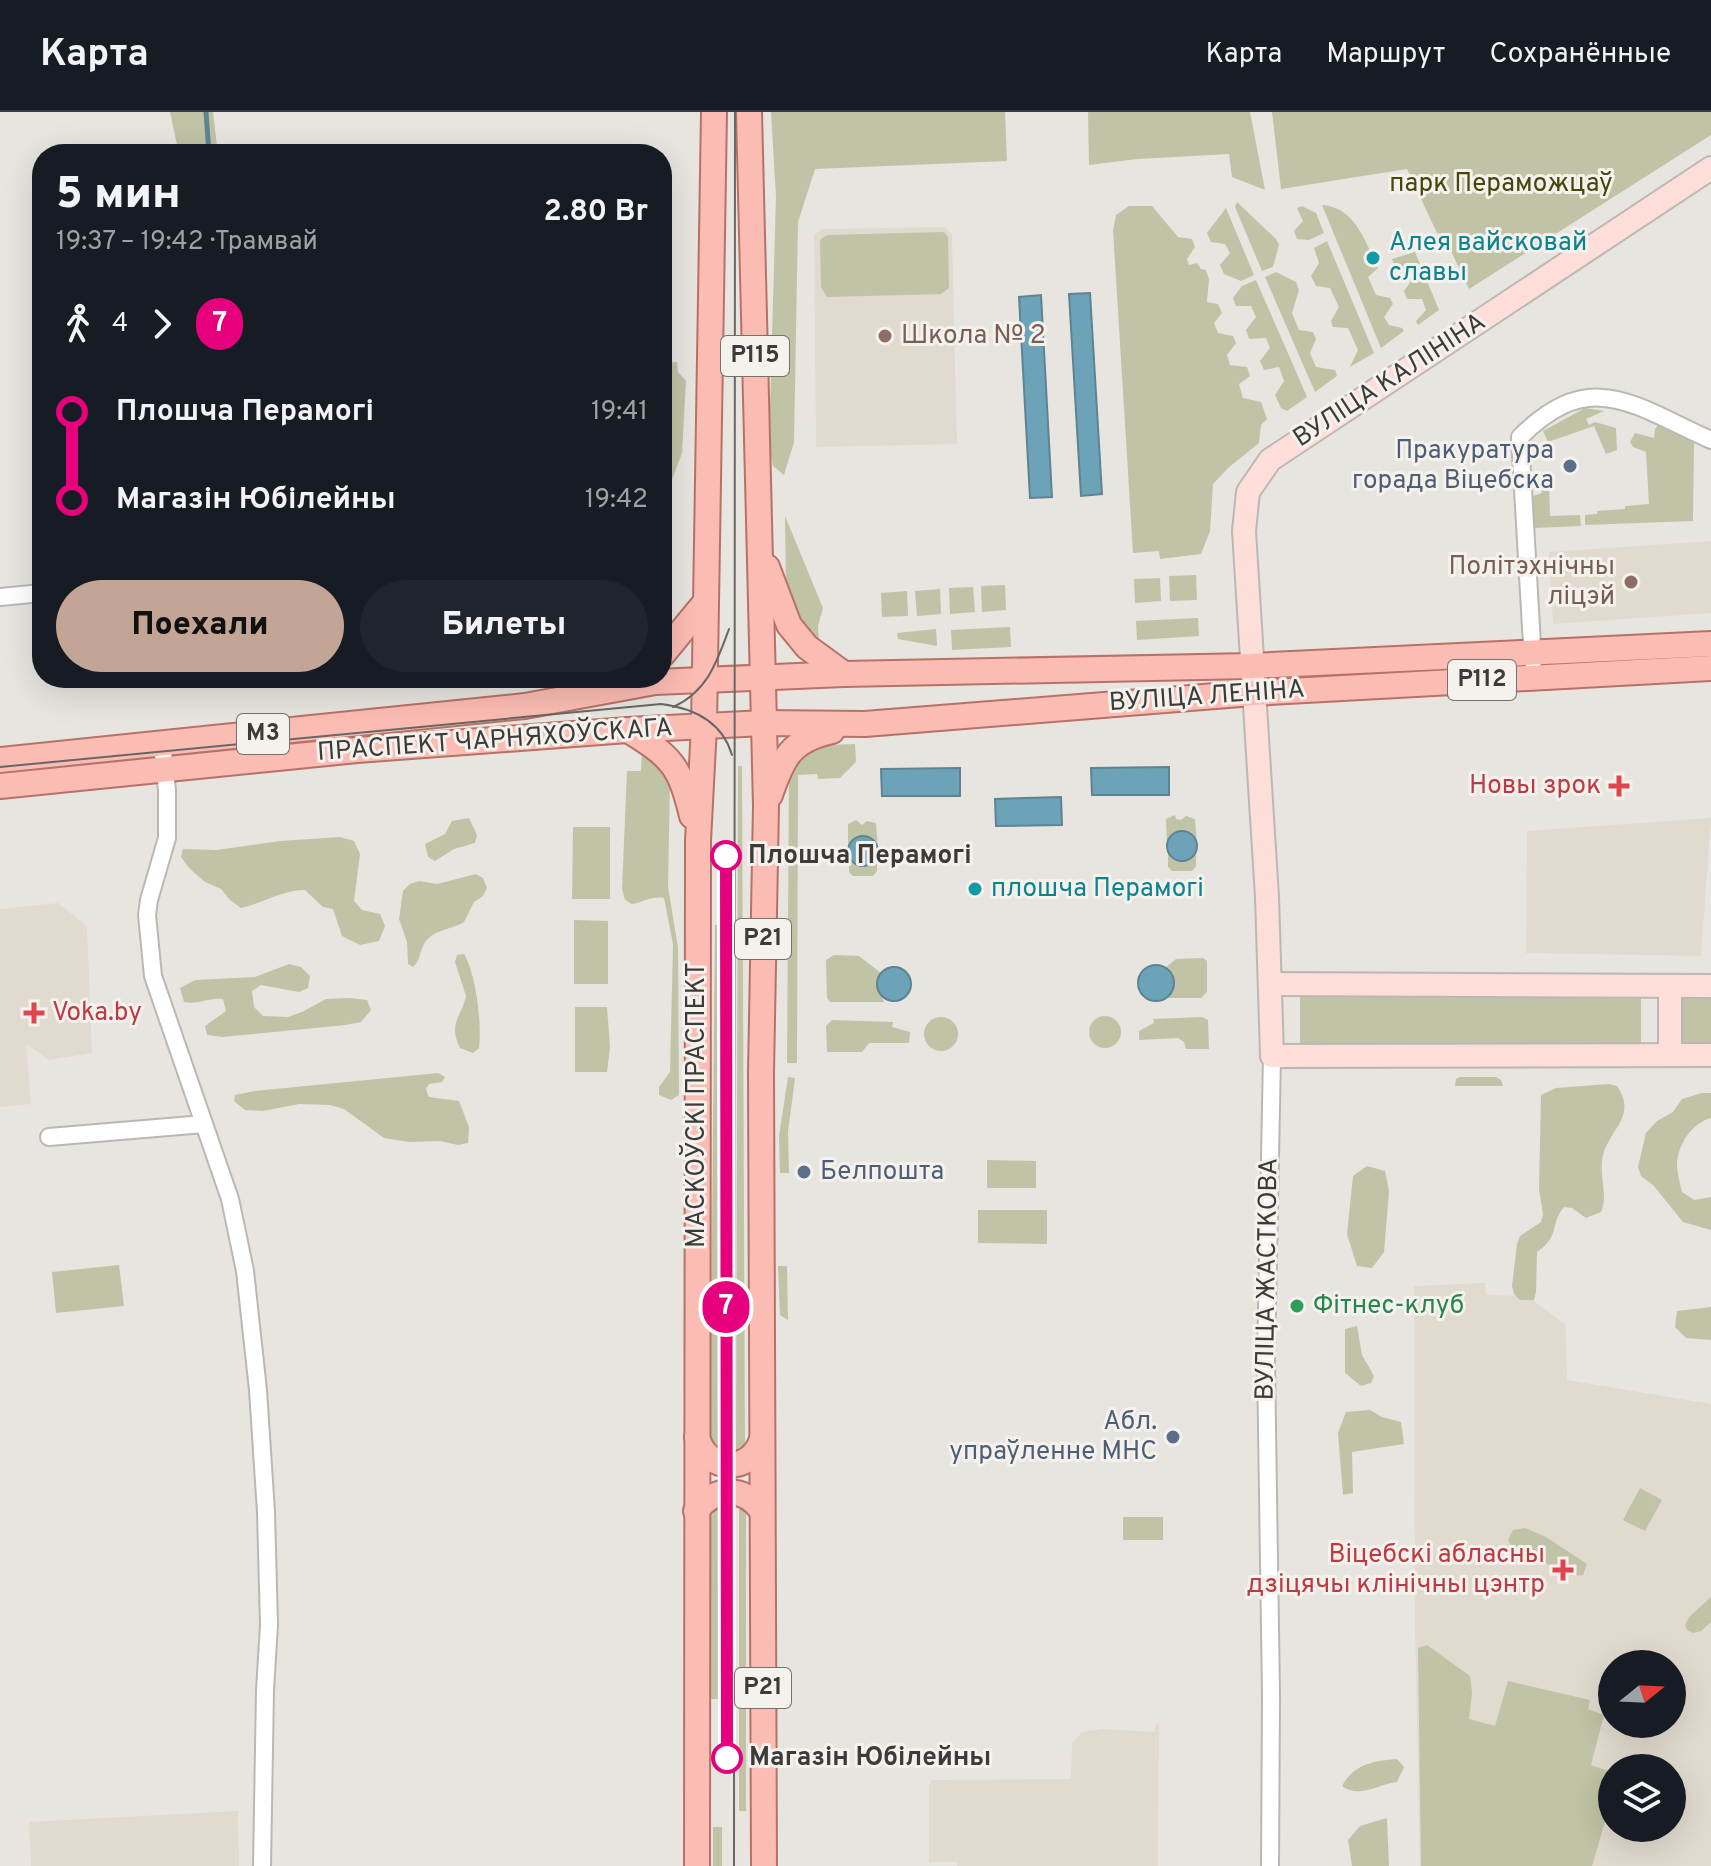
<!DOCTYPE html>
<html lang="ru">
<head>
<meta charset="utf-8">
<style>
  :root { --surface:#171b24; --page:#20242c; --text:#f1f3f6; --muted:#9ea1a6; --line:#363941; --accent:#c3a595 }
  body { margin:0; font-family:Overpass,sans-serif; background:var(--page); color:var(--text); height:100vh; display:flex; flex-direction:column; font-size:30px; white-space:nowrap }
  * { box-sizing:border-box; margin:0 }
  p { font-size:26px; color:var(--muted) }
  .icon { flex:none; width:44px; height:44px; fill:none; stroke:currentColor; stroke-width:2; stroke-linecap:round; stroke-linejoin:round }
  .map { position:relative; flex:1; overflow:hidden }
  .side { position:absolute; left:32px; top:32px; width:640px; height:544px; display:flex; flex-direction:column; background:var(--surface); border-radius:32px; box-shadow:0 8px 32px #0002 }
  .side>* { flex:none }
  .badge { padding:0 16px; border-radius:26px; font-size:28px; line-height:52px }
  .needle { width:52px; rotate:72deg }
  .buttons { position:absolute; left:1598px; top:1538px; display:grid; gap:16px }
  .buttons a { display:grid; place-items:center; width:88px; height:88px; border-radius:50%; background:var(--surface); box-shadow:0 8px 32px #0002; font-size:40px }
  .map>.badge { position:absolute; translate:-50% -50%; box-shadow:0 0 0 4px #fff }
  .legs { display:flex; align-items:center; gap:12px; height:88px; padding:0 24px; font-size:26px }
  .legs p { margin-inline-start:auto }
  .head { display:flex; align-items:center; justify-content:space-between; height:136px; padding:0 24px }
  h1 { font-size:44px; font-weight:800; line-height:60px }
  .primary-button { display:flex; gap:16px; margin-top:auto; padding:16px 24px }
  .primary-button a { flex:1; height:92px; border-radius:48px; background:var(--accent); color:#111; font-size:32px; font-weight:800; line-height:92px; text-align:center }
  .primary-button a+a { background:var(--page); color:var(--text) }
  ul { padding:0 24px; list-style:none }
  li { display:flex; align-items:center; gap:28px; height:88px; font-size:30px }
  li i { display:grid; place-items:center; width:12px; height:100%; margin:0 10px; background:currentColor }
  li i::after { content:''; width:20px; height:20px; margin:-10px; border:6px solid; border-radius:50%; background:var(--surface) }
  li p { margin-inline-start:auto }
  li:first-child i { background:linear-gradient(#0000 50%,currentColor 0) }
  li:last-child i { background:linear-gradient(currentColor 50%,#0000 0) }
  header { display:flex; align-items:center; gap:48px; box-sizing:border-box; height:112px; padding:0 40px; background:var(--surface); border-bottom:2px solid var(--line) }
  header strong { font-size:38px }
  nav { display:flex; gap:44px; margin-inline-start:auto; font-size:28px }
  .map>svg:first-child { display:block }
  .built { fill:#e1dacf; fill-rule:evenodd }
  .green { fill:#c0c3a5 }
  .water { fill:#6ca3b8; stroke:#5e8492; stroke-width:2 }
  .lines { fill:none; stroke-linecap:round; stroke-linejoin:round }
  .stream { stroke:#5e8492; stroke-width:5 }
  .street-casing { stroke:#bbb8b4; stroke-width:20 }
  .secondary-casing { stroke:#bbb8b4; stroke-width:26 }
  .primary-casing { stroke:#b77268; stroke-width:28 }
  .street { stroke:#fff; stroke-width:16 }
  .secondary { stroke:#fdded9; stroke-width:22 }
  .primary { stroke:#fbbcb3; stroke-width:24 }
  .tram { stroke:#696765; stroke-width:2 }
  .line-1-casing { stroke:#fff; stroke-width:18 }
  .line-1 { stroke:#e6007e; stroke-width:12 }
  .culture-dot { fill:#0f9aa8; stroke:#f5f2ee; stroke-width:3 }
  .education-dot { fill:#8d6e63; stroke:#f5f2ee; stroke-width:3 }
  .service-dot { fill:#5c6f8a; stroke:#f5f2ee; stroke-width:3 }
  .health-dot { fill:#e0444e; stroke:#f5f2ee; stroke-width:3 }
  .stop-1-dot { fill:#fff; stroke:#e6007e; stroke-width:4 }
  .leisure-dot { fill:#2e9e5b; stroke:#f5f2ee; stroke-width:3 }
  .labels { text-anchor:middle; dominant-baseline:central; stroke-width:6; stroke-linejoin:round; paint-order:stroke }
  .shield { fill:#f5f2ee; stroke:#74726f; stroke-width:2 }
  .shield-label { font-size:24px; font-weight:bold; fill:#3c3b39 }
  .park-label { font-size:26px; fill:#45470d; stroke:#f5f2ee }
  .culture-label { font-size:26px; fill:#0d838f; stroke:#f5f2ee; text-anchor:start }
  .education-label { font-size:26px; fill:#785e54; stroke:#f5f2ee; text-anchor:start }
  .street-label { font-size:26px; fill:#3c3b39; stroke:#f5f2ee }
  .service-label { font-size:26px; fill:#4e5e75; stroke:#f5f2ee; text-anchor:end }
  .health-label { font-size:26px; fill:#be3a42; stroke:#f5f2ee; text-anchor:end }
  .stop-label { font-size:26px; font-weight:bold; fill:#3c3b39; stroke:#f5f2ee; text-anchor:start }
  .leisure-label { font-size:26px; fill:#27864d; stroke:#f5f2ee; text-anchor:start }
</style>
</head>
<body>
<header>
<strong>Карта</strong>
<nav><a>Карта</a><a>Маршрут</a><a>Сохранённые</a></nav>
</header>
<div class="map">
<svg width="1711" height="1754" viewBox="0 0 1711 1754">
  <rect width="100%" height="100%" fill="#e8e5e0"/>
  <g class="built">
    <path d="M945,115l7,7 5,210 -141,3 -2,-212 8,-6z"/>
    <path d="M1711,429v72l-158,11 -4,-72z"/>
    <path d="M1711,706l-10,138 -175,-3 1,-122z"/>
    <path d="M58,791l29,23 5,127 -43,7 -23,-16 5,60 -31,3v-198z"/>
    <path d="M1485,1171l1,12 41,1 39,29 1,55 144,24v462h-291l-5,-243 -1,-337zM1612,1552h60v60h-60zM1612,1656h60v60h-60z"/>
    <path d="M1159,1611l-1,143h-201v-4h-28v-76l3,-6 139,-1 1,-36 10,-11 21,-3 52,3v-8z"/>
    <path d="M238,1699l1,55h-208l-2,-44z"/>
  </g>
  <g class="green">
    <path d="M170,0h43l5,42h-39z"/>
    <path d="M771,0h234l2,49 -192,8 -17,53 -4,220 -10,33 -11,-9 -4,-24 7,-245z"/>
    <path d="M1088,0h162l15,78 -33,-13 -3,-23 -91,5 -49,6z"/>
    <path d="M1272,0h439v23l-242,154 -26,-55 -6,-1 -30,-64 -126,20z"/>
    <path d="M1237,90l39,37 3,6 -6,22 -11,4 -27,-64z"/>
    <path d="M1322,93c33,2 43,36 56,63l-10,9 8,18 14,3 3,6 -9,13 5,8 13,3 2,3 -23,17z"/>
    <path d="M1129,94h23l26,31 14,2 3,8 -8,12 2,6 8,-2 4,6 5,1 3,9 -2,23 11,2 4,9 -8,10 4,10 15,3 3,7 -9,12 3,10 17,2 3,9 -11,8 4,14 18,4 6,17 -6,6 -2,18 -31,25 -15,16 -3,47 -9,23 -41,5 -1,-8 -26,2 -20,-323 3,-15z"/>
    <path d="M1302,94l14,7 8,20 -15,7 -12,-1 -3,-8 9,-10 -6,-13z"/>
    <path d="M1226,96l28,67 -13,6 -17,-7 -4,-9 10,-12 -5,-9 -14,-2 -4,-9z"/>
    <path d="M944,120l4,5 1,51 -8,6 -114,3 -6,-10 -1,-47 7,-5z"/>
    <path d="M1327,129l47,112 -24,14 8,-17 -10,-22 -15,-1 -2,-6 8,-14 -9,-19 -14,-2 -5,-10 8,-13 -5,-15z"/>
    <path d="M1415,140l24,58 -21,15 -2,-4 10,-11 -4,-11h-15l-3,-8 9,-13 -3,-10 -14,1 -4,-10z"/>
    <path d="M1276,160l20,10 3,8 -7,23 7,17 14,2 3,7 -6,14 6,14 19,3 2,6 -22,16 -50,-115z"/>
    <path d="M1256,168l51,117 -20,14 -6,-3 -6,-13 9,-14 -5,-14 -15,3 -4,-9 10,-13 -4,-10 -17,1 -3,-9 10,-13 -5,-11h-15l-3,-8 9,-12z"/>
    <path d="M677,250l1,10 8,9 -4,72 -20,54v-144z"/>
    <path d="M1585,296l19,3 -18,8 3,6 6,-3 21,6 1,22 -11,4 -12,-28 -46,16 -5,-11z"/>
    <path d="M1659,312l35,14 -1,83 -108,4v-10l12,-1v-3l28,-2v-3l24,-2 -3,-52 -13,-5 -3,-5 5,-9 19,5 1,-9z"/>
    <path d="M1541,373h8l1,31 30,-1 1,11 -47,2 -1,-32 9,-3z"/>
    <path d="M671,403v107l-2,10 -7,10v-103z"/>
    <path d="M785,404l38,92 -5,18 1,17 -13,-4 -20,-48z"/>
    <path d="M1196,463l1,25 -27,1 -1,-25z"/>
    <path d="M1160,466l1,23 -26,2 -1,-24z"/>
    <path d="M1005,473l1,25 -24,2 -1,-26z"/>
    <path d="M973,475l2,25 -25,2 -1,-26z"/>
    <path d="M940,477l1,25 -24,2 -2,-25z"/>
    <path d="M907,479l1,25 -26,1 -1,-24z"/>
    <path d="M1198,506l1,18 -62,4 -1,-19z"/>
    <path d="M1010,515l1,20 -59,3 -1,-20z"/>
    <path d="M936,517l1,17 -39,-7 -1,-6z"/>
    <path d="M855,632l1,18 -16,16 -22,1 -1,-5 -19,1 -1,288h-10l2,-286c12,-33 35,-32 66,-33z"/>
    <path d="M642,637l12,5 16,30 -2,102 10,62 1,147 -8,5 -12,-5v-8l11,-15 3,-128 -9,-46c-14,-2 -19,4 -32,6l-7,-4 -3,-11 5,-118h14z"/>
    <path d="M738,654h4l3,681 -9,9z"/>
    <path d="M1175,703l1,4 5,1 5,-4 9,3 2,25 -2,-5h-26l-2,4 -1,-24z"/>
    <path d="M469,706l8,17 -2,8 -21,6 -19,12 -7,-4 -3,-13 20,-10 7,-13z"/>
    <path d="M856,708l6,5 5,-4 9,2 2,26 -2,-5 -20,-7 -8,10v-23z"/>
    <path d="M573,715h37v72h-38z"/>
    <path d="M340,725l14,4 6,13 -6,47 8,9 18,4 5,12 -6,15 -19,4 -18,-9 -9,-27 -10,-2 -18,-17c-23,0 -42,13 -64,18l-11,-8 -9,-11 -16,-7 -16,-14 -8,-11 2,-8 33,1 64,-9z"/>
    <path d="M1196,739v15l-4,5h-20l-4,-4v-15l3,4 13,5 6,-2z"/>
    <path d="M877,743v16l-4,5h-20l-4,-4v-15l3,4 13,5 6,-3z"/>
    <path d="M476,762l7,4 4,10 -4,8 -9,6 -10,20c-13,8 -31,7 -40,22 -5,8 -3,16 -11,23l-5,-3 -1,-22 -8,-23 4,-28 7,-7 9,-3 18,3z"/>
    <path d="M574,808l34,1v63h-34z"/>
    <path d="M715,813h8l-3,532 -5,-2 -5,-17z"/>
    <path d="M464,842c12,20 18,70 15,94l-6,5 -13,-5c-12,-25 1,-30 6,-52l-11,-34 2,-7z"/>
    <path d="M834,843l25,1 22,17 -4,11 7,18h-54l-3,-4 -1,-38z"/>
    <path d="M1203,846l4,3v31l-6,6h-35l6,-7 -3,-20 -4,-3 11,-9z"/>
    <path d="M289,852l12,3 9,9 -2,12 -9,4 -38,-7 -9,6 2,16 9,9 25,1 16,-6 22,-12 24,-1 17,2 4,10 -10,12 -16,3 -122,12 -16,-2 -2,-9 21,-15 -3,-12c-14,-2 -25,6 -39,3l-4,-14 15,-8 60,-3z"/>
    <path d="M1678,882h33v52h-31z"/>
    <path d="M1300,884l341,1v51h-341z"/>
    <path d="M575,895h32l3,40 -3,25h-32z"/>
    <circle cx="1105" cy="920" r="16"/>
    <path d="M1202,905l6,3 1,29h-23l-2,-7 -6,-4 -39,2v-9l15,-8 -1,-4z"/>
    <circle cx="941" cy="922" r="17"/>
    <path d="M832,908l61,2 -1,5 18,5 -1,11h-40l-7,9h-35l-1,-26z"/>
    <path d="M438,961l7,4 -3,5 -13,2 -3,5 3,8 30,4 10,26 -1,16 -10,2 -18,-4 -31,1 -25,-4 -40,-29 -14,-4 -31,-1 -36,7 -18,-1 -11,-9 1,-6 20,-4z"/>
    <path d="M788,965l7,1 -7,54 1,41h-9l-1,-37z"/>
    <path d="M1460,965h36l5,3 2,6h-48l1,-7z"/>
    <path d="M1609,972l8,2c22,32 -11,44 -15,75 -2,17 6,36 -1,51l-15,6 -14,-10 -8,-1c-15,18 -3,28 -27,45l-1,40 -2,8h-14l-6,-6 -2,-8 5,-42 3,-8 21,-14 2,-8 -4,-25 2,-94 15,-7z"/>
    <path d="M1702,981h9v25c-19,5 -33,26 -34,46 0,9 3,19 5,28l12,8 17,-3v33l-28,-8 -30,-37 -12,-9 -3,-9 8,-34 11,-12 16,-9 9,-13z"/>
    <path d="M987,1048l49,1v27h-49z"/>
    <path d="M1367,1054l18,5 4,20 -5,61 -12,16 -15,-2 -10,-32 6,-58z"/>
    <path d="M978,1098h69v34l-69,-1z"/>
    <path d="M119,1153l5,41 -68,7 -4,-41z"/>
    <path d="M778,1154h9l1,54 -8,-5z"/>
    <path d="M1711,1195v33l-25,-2 -11,-11 2,-16z"/>
    <path d="M1357,1214l5,29 12,21 -3,7 -10,3 -16,-13v-44z"/>
    <path d="M1370,1298l12,7 19,5 3,22 -52,8 1,41 -10,2 -5,-62 8,-21z"/>
    <path d="M1640,1376l22,12 -17,31 -22,-11z"/>
    <path d="M721,1388l2,199h-12v-188z"/>
    <path d="M739,1388l7,9v302h-7z"/>
    <rect x="1123" y="1405" width="40" height="23"/>
    <path d="M1525,1416l21,9 41,27 -4,11 -13,1 -14,-5 -11,-9 -34,-17 -3,-5 5,-10z"/>
    <path d="M1711,1485v25l-10,9 -8,2 -6,-3 -2,-5 4,-8z"/>
    <path d="M1427,1533l43,31 2,17 -3,26 26,7 13,-45 82,19 -2,9 16,6 -13,50 21,7v26l-20,68h-171l-3,-218z"/>
    <path d="M1397,1647l7,8 -7,15c-19,2 -37,17 -55,4 12,-22 31,-25 55,-27z"/>
    <path d="M1387,1706l2,48h-37l-4,-26 12,-14z"/>
    <rect x="713" y="1715" width="9" height="39"/>
  </g>
  <g class="water">
    <path d="M1090,181l12,201 -21,2 -12,-202z"/>
    <path d="M1041,183l11,202 -22,1 -11,-201z"/>
    <path d="M1169,655v28h-77l-1,-27z"/>
    <path d="M960,656v28h-78l-1,-27z"/>
    <path d="M1061,685l1,28 -66,1 -1,-27z"/>
    <circle cx="1182" cy="734" r="15"/>
    <circle cx="863" cy="739" r="15"/>
    <circle cx="1156" cy="871" r="18"/>
    <circle cx="894" cy="872" r="17"/>
  </g>
  <g class="lines">
    <path class="stream" d="M206,0l3,42"/>
    <g class="street-casing">
      <g id="street">
        <path d="M0,485l42,-4"/>
        <path d="M1533,550l-13,-225c71,-71 114,-31 191,3"/>
        <path d="M162,632l5,46v48l-18,62 -2,15 6,61 77,223 15,72 13,119 8,122 3,113 -4,65 -3,176"/>
        <path d="M49,1025l155,-13"/>
        <path d="M1270,1754l1,-171 -5,-335 6,-304"/>
      </g>
    </g>
    <g class="secondary-casing">
      <g id="secondary">
        <path d="M1711,56l-441,292 -22,32 -4,39 23,366 5,159 439,-1"/>
        <path d="M1270,872l441,2"/>
        <path d="M1670,943v-69"/>
      </g>
    </g>
    <g class="primary-casing">
      <g id="primary">
        <path d="M749,0l17,694 -5,266 3,794"/>
        <path d="M767,455l22,58 18,22 37,27"/>
        <path d="M662,543l42,-51"/>
        <path d="M628,618c44,27 52,36 64,86"/>
        <path d="M0,648l525,-54 130,-24 189,-8 408,-8 459,-22"/>
        <path d="M0,674l357,-36 271,-20 137,-7 100,1 388,-31 458,-25"/>
        <path d="M770,683c13,-38 21,-55 62,-64"/>
        <path d="M697,1325c9,35 54,38 65,2"/>
        <path d="M696,1399c18,-25 49,-25 66,0"/>
        <path d="M697,1754l1,-1025 6,-115 10,-614"/>
      </g>
    </g>
    <use href="#street" class="street"/>
    <use href="#secondary" class="secondary"/>
    <use href="#primary" class="primary"/>
    <g class="tram">
      <path d="M673,595c34,-15 44,-45 56,-78"/>
      <path d="M0,655l661,-63c32,4 61,17 71,51"/>
      <path d="M734,1754l1,-1754"/>
    </g>
  </g>
  <g class="lines">
    <g class="line-1-casing">
      <path id="line-1" d="M726,744l1,902"/>
    </g>
    <use href="#line-1" class="line-1"/>
  </g>
  <g class="culture-dot">
    <circle cx="1373" cy="146" r="8"/>
    <circle cx="975" cy="777" r="8"/>
  </g>
  <g class="education-dot">
    <circle cx="885" cy="224" r="8"/>
    <circle cx="1631" cy="470" r="8"/>
  </g>
  <g class="service-dot">
    <circle cx="1570" cy="354" r="8"/>
    <circle cx="804" cy="1060" r="8"/>
    <circle cx="1173" cy="1325" r="8"/>
  </g>
  <g class="health-dot">
    <path d="M1615 662h8v8h8v8h-8v8h-8v-8h-8v-8h8z"/>
    <path d="M30 889h8v8h8v8h-8v8h-8v-8h-8v-8h8z"/>
    <path d="M1559 1446h8v8h8v8h-8v8h-8v-8h-8v-8h8z"/>
  </g>
  <g class="stop-1-dot">
    <circle cx="726" cy="744" r="14"/>
    <circle cx="727" cy="1646" r="14"/>
  </g>
  <circle class="leisure-dot" cx="1297" cy="1194" r="8"/>
  <g class="labels">
    <g class="shield">
      <rect x="721" y="224" width="68" height="40" rx="6"/>
      <rect x="1448" y="548" width="68" height="40" rx="6"/>
      <rect x="237" y="602" width="52" height="40" rx="6"/>
      <rect x="735" y="807" width="56" height="40" rx="6"/>
      <rect x="735" y="1556" width="56" height="40" rx="6"/>
    </g>
    <g class="shield-label">
      <text x="755" y="244">Р115</text>
      <text x="1482" y="568">Р112</text>
      <text x="263" y="622">М3</text>
      <text x="763" y="827">Р21</text>
      <text x="763" y="1576">Р21</text>
    </g>
    <g class="park-label">
      <text x="1501" y="72">парк Пераможцаў</text>
    </g>
    <g class="culture-label">
      <text x="1389" y="131">Алея вайсковай<tspan x="1389" dy="30">славы</tspan></text>
      <text x="991" y="777">плошча Перамогі</text>
    </g>
    <g class="education-label">
      <text x="901" y="224">Школа № 2</text>
      <text x="1615" y="455" text-anchor="end">Політэхнічны<tspan x="1615" dy="30">ліцэй</tspan></text>
    </g>
    <g class="street-label">
      <text transform="translate(1390 269) rotate(-33)">ВУЛІЦА КАЛІНІНА</text>
      <text transform="translate(1207 585) rotate(-4)">ВУЛІЦА ЛЕНІНА</text>
      <text transform="translate(495 629) rotate(-4)">ПРАСПЕКТ ЧАРНЯХОЎСКАГА</text>
      <text transform="translate(697 993) rotate(-90)">МАСКОЎСКІ ПРАСПЕКТ</text>
      <text transform="translate(1268 1167) rotate(-89)">ВУЛІЦА ЖАСТКОВА</text>
    </g>
    <g class="service-label">
      <text x="1554" y="339">Пракуратура<tspan x="1554" dy="30">горада Віцебска</tspan></text>
      <text x="820" y="1060" text-anchor="start">Белпошта</text>
      <text x="1157" y="1310">Абл.<tspan x="1157" dy="30">упраўленне МНС</tspan></text>
    </g>
    <g class="health-label">
      <text x="1601" y="674">Новы зрок</text>
      <text x="52" y="901" text-anchor="start">Voka.by</text>
      <text x="1545" y="1443">Віцебскі абласны<tspan x="1545" dy="30">дзіцячы клінічны цэнтр</tspan></text>
    </g>
    <g class="stop-label">
      <text x="748" y="744">Плошча Перамогі</text>
      <text x="749" y="1646">Магазін Юбілейны</text>
    </g>
    <g class="leisure-label">
      <text x="1313" y="1194">Фітнес-клуб</text>
    </g>
  </g>
</svg>
<div class="buttons">
<a><svg class="needle" viewBox="-14 -14 28 28"><path d="M0-13l5 13h-10z" fill="#e53935"/><path d="M0 13l5-13h-10z" fill="#9ea1a6"/></svg></a>
<a><svg class="icon" aria-label="layers" viewBox="0 0 24 24"><path d="M12 4l9 5-9 5-9-5zM3 14l9 5 9-5"/></svg></a>
</div>
<b class="badge" style="left:726px;top:1195px;background:#e6007e;color:#fff">7</b>
<section class="side">
<div class="head"><div><h1>5 мин</h1><p>19:37 – 19:42 · Трамвай</p></div><b>2.80 Br</b></div>
<div class="legs"><svg class="icon" aria-label="walk" viewBox="0 0 24 24"><circle cx="13" cy="4" r="2"/><path d="M13 8l-2 6 4 7M11 14l-3 7M7 12l3-4h3l4 4"/></svg>4<svg class="icon" aria-label="forward" viewBox="0 0 24 24"><path d="M9 5l7 7-7 7"/></svg><b class="badge" style="background:#e6007e;color:#fff">7</b></div>
<ul>
<li><i style="color:#e6007e"></i><b>Плошча Перамогі</b><p>19:41</p></li>
<li><i style="color:#e6007e"></i><b>Магазін Юбілейны</b><p>19:42</p></li>
</ul>
<div class="primary-button"><a>Поехали</a><a>Билеты</a></div>
</section>
</div>
</body>
</html>
